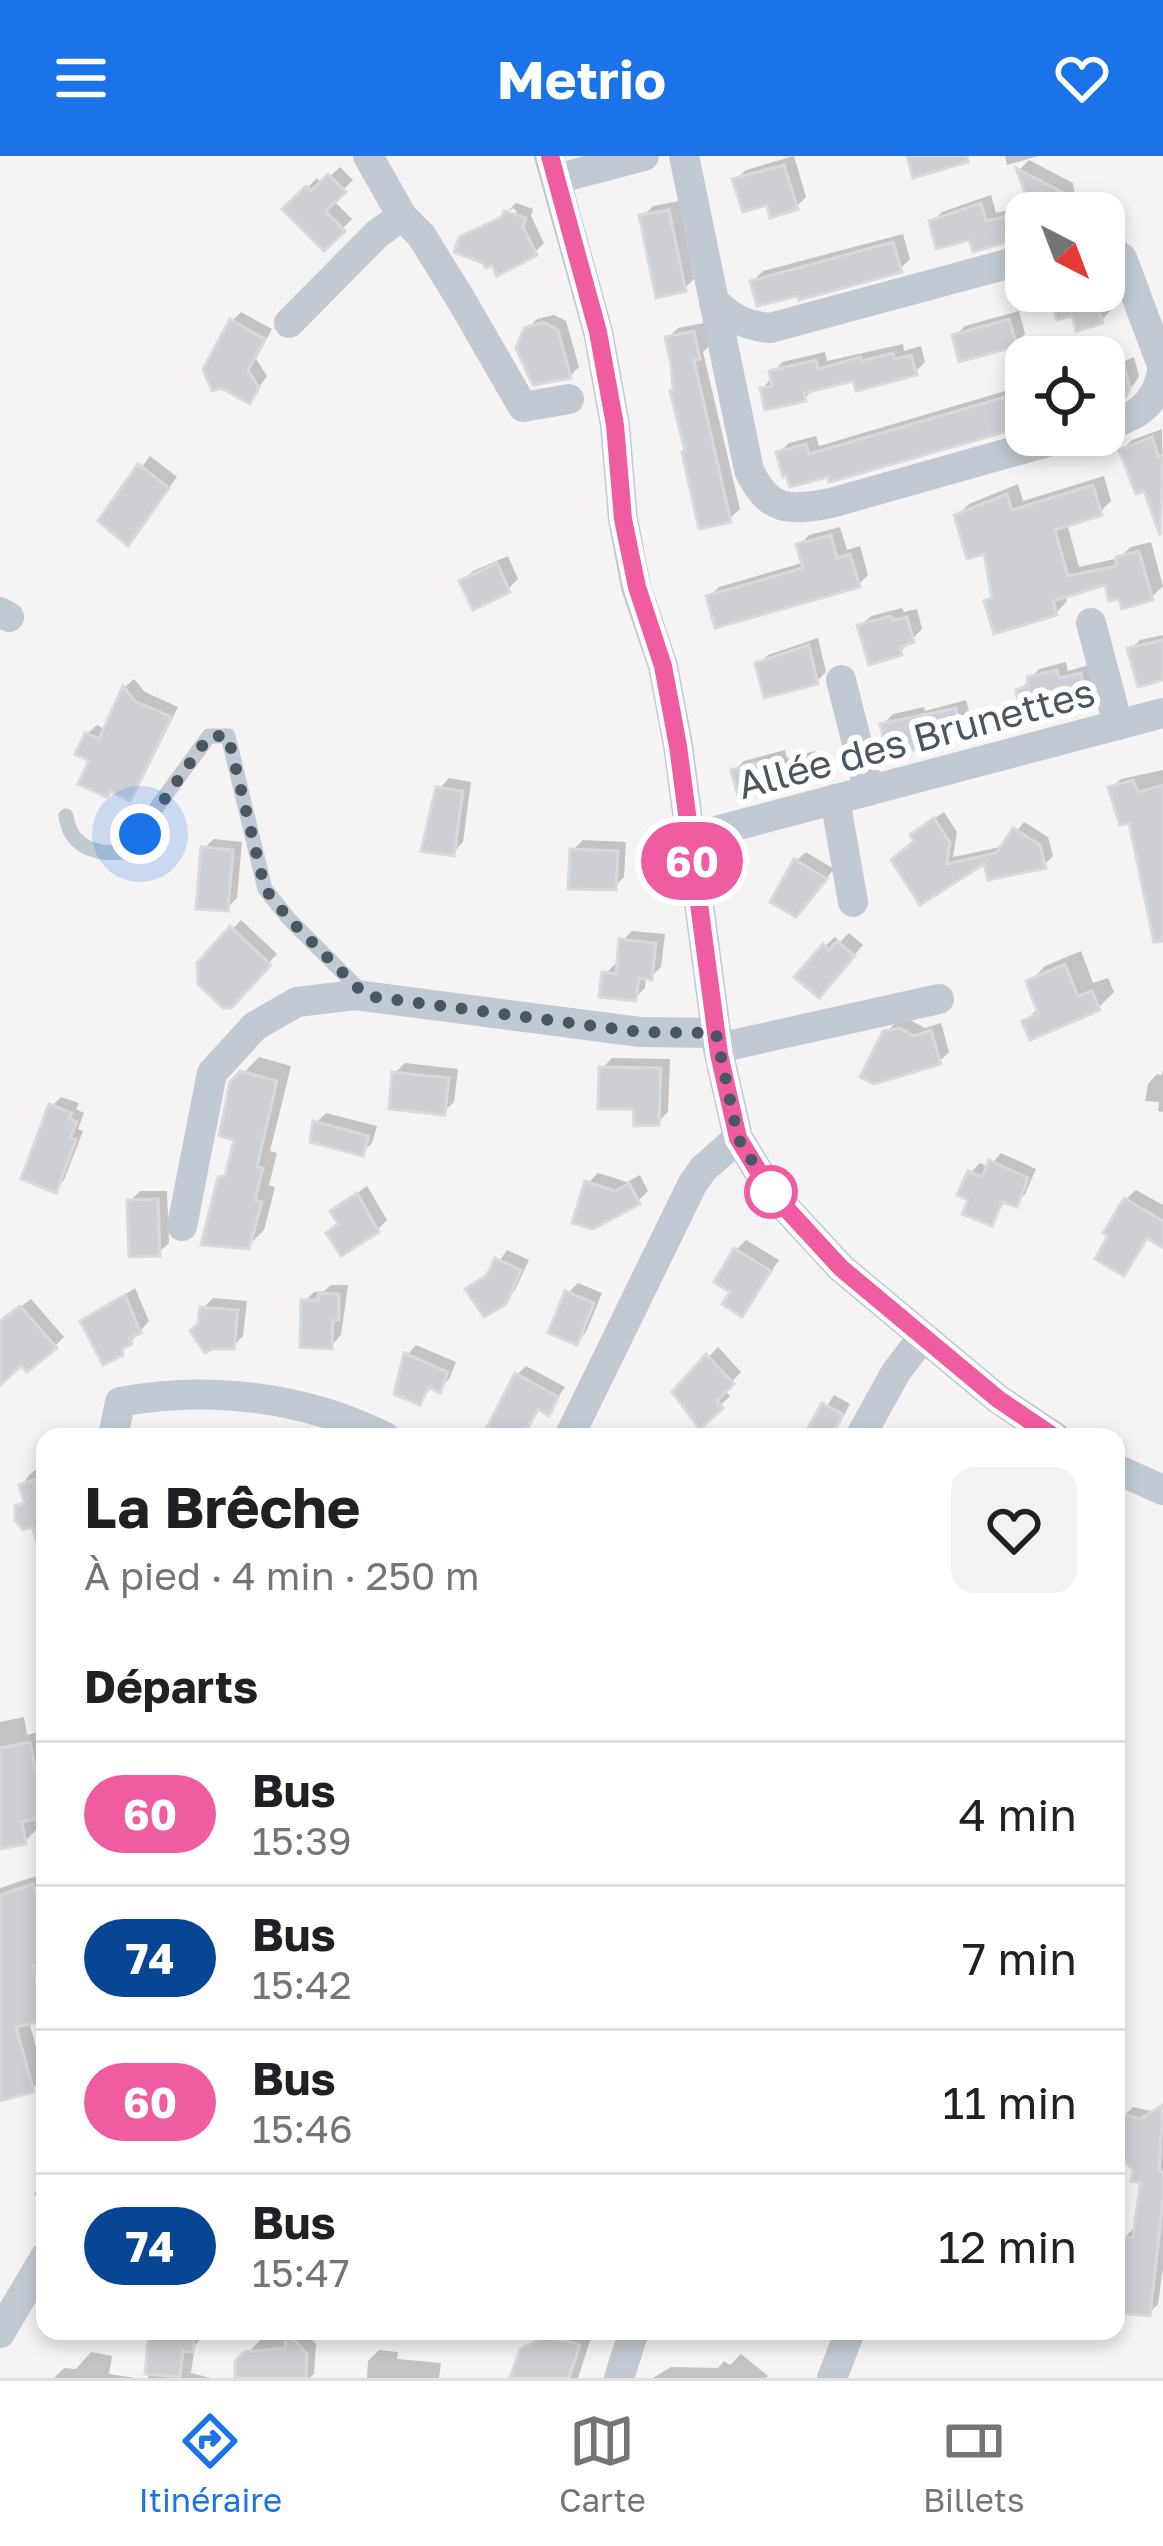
<!DOCTYPE html>
<html lang="fr">
<head>
<meta charset="utf-8">
<style>
  :root { --surface:#fff; --page:#f2f2f2; --text:#202124; --muted:#757577; --line:#e0e0e0; --accent:#1a73e8 }
  body { margin:0; font-family:"Golos Text",sans-serif; background:var(--page); color:var(--text); height:100vh; display:flex; flex-direction:column; font-size:45px; white-space:nowrap }
  * { box-sizing:border-box; margin:0 }
  p { font-size:39px; color:var(--muted) }
  .icon { flex:none; width:66px; height:66px; fill:none; stroke:currentColor; stroke-width:2; stroke-linecap:round; stroke-linejoin:round }
  .map { position:relative; flex:1; overflow:hidden }
  .sheet { position:absolute; left:36px; top:1272px; width:1089px; height:912px; display:flex; flex-direction:column; background:var(--surface); border-radius:24px; box-shadow:0 6px 18px #0003 }
  .sheet>* { flex:none }
  .badge { padding:0 24px; border-radius:39px; font-size:42px; line-height:78px }
  .needle { width:78px; rotate:138deg }
  .tools { position:absolute; left:1005px; top:36px; display:grid; gap:24px }
  .tools a { display:grid; place-items:center; width:120px; height:120px; border-radius:24px; background:var(--surface); box-shadow:0 6px 18px #0003; font-size:60px }
  .you { position:absolute; width:60px; height:60px; margin:-30px; border:9px solid #fff; border-radius:50%; background:#1a73e8; box-shadow:0 0 0 18px #1a73e833 }
  .map>.badge { position:absolute; translate:-50% -50%; box-shadow:0 0 0 6px #fff }
  h2 { padding:0 48px; font-size:45px; line-height:108px }
  .round { display:grid; place-items:center; flex:none; width:126px; height:126px; border-radius:24px; background:var(--page) }
  .overview { display:flex; align-items:center; justify-content:space-between; height:204px; padding:0 48px }
  h1 { font-size:57px; font-weight:700; line-height:90px }
  ul { padding:0; list-style:none }
  li { display:flex; align-items:center; gap:36px; height:144px; padding:0 48px; border-top:3px solid var(--line) }
  li div { flex:1 }
  li b { display:block; font-size:45px }
  li em { font-style:normal }
  li .badge { min-width:132px; font-weight:700; text-align:center }
  header { display:flex; justify-content:space-between; align-items:center; height:156px; padding:0 48px; background:var(--accent); color:#fff; font-size:54px; font-weight:700 }
  .menu { display:flex; justify-content:space-around; align-items:center; height:168px; border-top:3px solid var(--line); background:var(--surface); font-size:33px; color:var(--muted) }
  .menu a { display:grid; justify-items:center; gap:6px }
  .menu .active { color:var(--accent) }
  .map>svg:first-child { display:block }
  .shadow { fill:#0003 }
  .building { fill:#cdcfd5; stroke:#d7d9de; stroke-width:3 }
  .lines { fill:none; stroke-linecap:round; stroke-linejoin:round }
  .service { stroke:#c1cad2; stroke-width:15 }
  .minor { stroke:#c1cad2; stroke-width:30 }
  .line-casing { stroke:#fff; stroke-width:27 }
  .line { stroke:#f05ca2; stroke-width:18 }
  .walk { stroke:#4a5661; stroke-width:12; stroke-dasharray:0 21.6 }
  .stop-dot { fill:#fff; stroke:#f05ca2; stroke-width:6 }
  .labels { text-anchor:middle; dominant-baseline:central; stroke-width:12; stroke-linejoin:round; paint-order:stroke }
  .street-label { font-size:39px; fill:#4a5661; stroke:#fff }
</style>
</head>
<body>
<header><svg class="icon" aria-label="menu" viewBox="0 0 24 24"><path d="M4 6h16M4 12h16M4 18h16"/></svg>Metrio<svg class="icon" aria-label="heart" viewBox="0 0 24 24"><path d="M12 20l-8-8c-3-5 5-10 8-4 3-6 11-1 8 4z"/></svg></header>
<div class="map">
<svg width="1163" height="2222" viewBox="0 0 1163 2222">
  <rect width="100%" height="100%" fill="#f5f3f3"/>
  <g class="shadow">
    <path d="M794,0l12,41 -10,10 -27,-6 -33,-22 10,-9z"/>
    <path d="M1005,0h33l-31,9z"/>
    <path d="M1029,4l44,23 5,30h-52v21l-55,2 -39,-14 10,-10 49,-17 5,18 36,-9 -12,-35z"/>
    <path d="M340,11l13,13 -20,20 19,19 -28,28 -38,-38 31,-31 5,6z"/>
    <path d="M679,45l15,78 -10,10 -41,-73 10,-10z"/>
    <path d="M516,47l17,6 -2,7 13,27 -9,9 -70,-15 52,-24 -3,-5 -6,3z"/>
    <path d="M903,78l7,25 -10,10 -147,12 10,-10z"/>
    <path d="M1105,115l6,39 -10,11 -27,-9 -19,-21h49z"/>
    <path d="M1019,155l6,23 -10,10 -60,-8 10,-10z"/>
    <path d="M241,156l31,17 -16,30 11,17 -17,24 -18,-79z"/>
    <path d="M554,159l12,6 13,46 -9,9 -43,-47 10,-10z"/>
    <path d="M704,167l5,23 -6,6 37,157 -11,10 -41,-69 -20,-112 10,-10z"/>
    <path d="M903,188l1,7 17,-5 4,16 -10,10 -60,6 -40,9 -10,11 -42,-9 19,-27 43,-10 2,9z"/>
    <path d="M1134,201l5,19 -4,7 -11,11 -20,6v-30z"/>
    <path d="M1026,229v38l-196,50 -51,-20 10,-10 27,-7 3,10z"/>
    <path d="M1162,273l1,66 -12,5 -29,-50 10,-10z"/>
    <path d="M150,300l27,21 -49,65 -26,-21z"/>
    <path d="M1104,320l7,25 -11,11 -33,11 12,44 40,-9 12,-11 20,-5 12,44 -11,11 -45,-15 -42,12 2,7 -11,12 -69,-12 7,-7 -8,-43 -29,-35 12,-12 49,-20 5,17z"/>
    <path d="M840,371l7,23 13,-4 8,29 -10,10 -149,12 10,-10 86,-25 -5,-17 9,-10z"/>
    <path d="M508,400l10,23 -10,10 -45,-8 10,-10z"/>
    <path d="M902,452l2,4 13,-3 5,20 -22,23 -39,-26 10,-10z"/>
    <path d="M1163,479v42l-32,-28 9,-9z"/>
    <path d="M818,482l8,34 -9,9 -58,-17 9,-9z"/>
    <path d="M1066,506l2,9 21,-6 5,27 -9,9 -66,-10 20,-22z"/>
    <path d="M134,523l11,13 33,15 -40,81 -9,9 -36,-38 -6,-25 10,-9 9,5 19,-43z"/>
    <path d="M966,544l5,19 -25,19 -63,-14 10,-10 31,-7 1,4z"/>
    <path d="M785,594l2,8 28,-7 4,16 -10,10 -75,-6 10,-10z"/>
    <path d="M1163,614v129l-32,-80 -20,-31 10,-9z"/>
    <path d="M449,622l22,4 -8,60 -10,11 -14,-64z"/>
    <path d="M944,656l13,20 -4,25 52,-11 19,-24 24,15 5,19 -9,9 -58,-6 -65,42 -4,-61 5,-13z"/>
    <path d="M214,683l28,3 -5,56 -10,10 -23,-60z"/>
    <path d="M583,684l43,2 -2,35 -10,10 -41,-37z"/>
    <path d="M806,696l28,17 -29,35 -9,-43z"/>
    <path d="M241,764l36,34 -47,51 -30,-41z"/>
    <path d="M632,775l33,3 -4,33 -10,10 -5,-1 -1,12 -10,10 -30,-24 10,-10h5l2,-23z"/>
    <path d="M849,777l14,12 -35,40 -3,-39 10,-9 5,5z"/>
    <path d="M1081,795l12,32 15,-5 6,14 -15,15 -74,14 14,-13 -9,-26 15,-16z"/>
    <path d="M910,864l15,8 16,-5 8,29 -9,9 -55,-28 11,-10z"/>
    <path d="M259,901l32,9 -21,85 7,2 -8,32 6,2 -11,43 -16,16 -27,-68 9,-10 8,-30 -5,-54z"/>
    <path d="M612,902l58,1 -2,53 -10,10 -22,-16 -34,-37z"/>
    <path d="M405,907l53,6 -4,33 -10,10 -49,-39z"/>
    <path d="M1163,913v43l-5,-1 1,-9 -14,-1 3,-17 9,-10 5,1z"/>
    <path d="M61,941l18,6 -3,6 8,4 -6,16 5,2 -19,49 -9,9 -3,-83z"/>
    <path d="M326,957l51,13 -5,17 -10,10 -46,-30z"/>
    <path d="M1001,997l35,16 -11,25 -9,10 -10,-4 -15,22 -21,-49 10,-10 9,4z"/>
    <path d="M598,1017l29,9 13,-7 8,16 -10,10 -50,-18z"/>
    <path d="M367,1030l20,34 -10,10 -36,-8 -7,-11z"/>
    <path d="M1136,1034l27,15v31h-14l-26,37 3,-74z"/>
    <path d="M140,1035h27l2,52 -11,10 -28,-52z"/>
    <path d="M746,1084l33,20 -37,53 -8,-22 2,-41z"/>
    <path d="M507,1094l22,10 -14,30 -11,11 -35,-12 23,-17z"/>
    <path d="M578,1127l24,10 -16,39 -10,10 -8,-49z"/>
    <path d="M331,1129h17l-7,50 -10,11 -27,-44 10,-10 10,-1z"/>
    <path d="M135,1132l14,33 -28,32 -37,-32z"/>
    <path d="M213,1142l34,3 -4,35 -10,10 -31,-22 1,-16z"/>
    <path d="M31,1143l33,38 -9,9 -55,29v-52z"/>
    <path d="M416,1189l40,17 -7,17 -10,10 -7,-3 -12,16 -13,-47z"/>
    <path d="M718,1191l23,25 -17,18 6,6 -29,28 -25,-32z"/>
    <path d="M526,1210l39,21 -17,25 -8,-5 -18,30h-9l4,-62z"/>
    <path d="M834,1239l16,9 -17,33h-26z"/>
    <path d="M977,1272v9h-24l8,-8z"/>
    <path d="M45,1307v57l-27,-12 9,-9 -5,-13 7,-11z"/>
    <path d="M24,1561l3,18 15,-4 3,82 -10,3 2,13 -12,12 -25,5v-124z"/>
    <path d="M45,1717v144l-16,4 15,56 -12,12 -32,9v-210z"/>
    <path d="M1163,1948v164l-5,36 -9,9 -25,-75 9,-9h4l6,-48 -27,-31v-13l8,-21 9,-9 18,4z"/>
    <path d="M45,2023v22l-11,-7z"/>
    <path d="M152,2175h54l-11,15 -4,27 20,5h-63z"/>
    <path d="M269,2175h35l12,13 -2,30 -4,4h-72v-15z"/>
    <path d="M546,2175h47l-15,47h-65l10,-27z"/>
    <path d="M379,2194l19,2 -1,7 44,4 -2,15h-72l1,-17z"/>
    <path d="M91,2196l21,4 -3,18 26,4h-81l10,-10 12,1z"/>
    <path d="M741,2198l27,22 -2,2h-113l18,-11 47,1 6,-7 6,4z"/>
  </g>
  <g class="building">
    <path d="M907,0h60l1,6 -55,16z"/>
    <path d="M784,9l14,44 -28,9 -3,-13 -24,7 -11,-33z"/>
    <path d="M1016,12l48,25 4,20h-36z"/>
    <path d="M328,18l18,18 -20,19 19,20 -21,20 -42,-42 24,-23 5,5z"/>
    <path d="M981,47l5,18 40,-9v25l-53,15 -4,-12 -33,9 -7,-28z"/>
    <path d="M669,54l17,81 -30,7 -17,-83z"/>
    <path d="M504,55l22,7 -3,9 14,28 -40,21 -5,-11 -6,3 -3,-5 -29,-11 5,-15 43,-20z"/>
    <path d="M893,86l9,30 -103,28 -1,-4 -41,10 -7,-25z"/>
    <path d="M1048,135h45l10,32 -27,8 -4,-15 -15,4z"/>
    <path d="M230,163l35,20 -17,31 11,17 -9,17 -29,-16 -9,3 -9,-22z"/>
    <path d="M1009,163l8,27 -58,16 -7,-27z"/>
    <path d="M543,166l15,8 13,48 -38,7 -17,-37 8,-20z"/>
    <path d="M694,175l6,28 -6,1 37,162 -32,7 -17,-77 3,-1 -15,-60 3,-1 -2,-26 -6,-27z"/>
    <path d="M893,197l2,6 16,-4 6,20 -61,16 -3,-10 -49,12 2,8 -41,9 -5,-22 12,-2 -3,-15 47,-11 2,9 42,-12 1,4z"/>
    <path d="M1124,209l6,23 -4,9 -22,6v-33z"/>
    <path d="M1026,235v35l-197,56 -1,-5 -38,10 -4,-12 -3,2 -7,-25 30,-8 3,10z"/>
    <path d="M1152,281l7,20 4,-2 -3,80 -16,-44 -8,3 -17,-44z"/>
    <path d="M138,308l31,24 -41,58 -30,-25z"/>
    <path d="M1093,329l9,30 -47,15 13,46 48,-10v-9l23,-6 14,49 -31,9 -3,-10 -10,2 -4,-16 -52,16 4,14 -63,19 -10,-33 8,-3 -8,-44 -17,5 -13,-44 53,-21 5,16z"/>
    <path d="M831,379l6,23 13,-4 10,33 -145,41 -9,-32 97,-28 -7,-24z"/>
    <path d="M497,407l13,29 -37,18 -14,-29z"/>
    <path d="M891,460l2,4 14,-3 7,25 -14,5 2,8 -33,10 -12,-40z"/>
    <path d="M1163,484v40l-25,7 -11,-39z"/>
    <path d="M809,489l9,39 -54,14 -9,-35z"/>
    <path d="M1057,514l2,8 22,-5 6,31 -52,13 -14,-1 -5,-26 12,-4 -1,-9z"/>
    <path d="M123,530l12,15 36,16 -41,84 -20,-10 -3,6 -29,-13 11,-23 -14,-7 10,-21 14,6z"/>
    <path d="M956,552l6,23 -16,5 2,5 -60,16 -8,-33z"/>
    <path d="M776,602l1,9 28,-8 5,21 -71,19 -8,-29z"/>
    <path d="M1133,624l5,12 25,-7v156l-9,1 -25,-119 -9,2 -12,-38z"/>
    <path d="M436,631l27,4 -9,65 -33,-5z"/>
    <path d="M934,662l16,24 -3,22 49,-11 17,-25 27,17 6,23 -58,12 -4,-16 -64,41 -29,-45 23,-19 -4,-6z"/>
    <path d="M201,691l32,3 -5,61 -32,-2z"/>
    <path d="M570,693l48,2 -2,39 -48,-1z"/>
    <path d="M794,703l33,20 -31,38 -26,-15z"/>
    <path d="M230,770l41,39 -40,43h-8l-25,-24 -1,-21z"/>
    <path d="M619,783l37,4 -4,37 -13,-2 -3,23 -37,-4 3,-25 14,2z"/>
    <path d="M837,785l18,15 -36,42 -25,-21 29,-33 6,6z"/>
    <path d="M1065,808l13,32 14,-5 8,19 -70,30 -8,-19 16,-7 -12,-33z"/>
    <path d="M900,872l14,8 17,-6 10,34 -67,20 -14,-7 23,-46z"/>
    <path d="M599,911l62,1 -2,57 -25,1 -1,-17h-35z"/>
    <path d="M240,915l37,10 -20,86 6,1 -8,32 7,2 -13,47 -48,-4 17,-68 7,-1 9,-36 -15,-4 11,-54z"/>
    <path d="M392,916l57,6 -4,37 -56,-6z"/>
    <path d="M49,948l23,9 -3,6 8,3 -7,16 6,2 -20,53 -35,-14z"/>
    <path d="M313,965l56,15 -6,20 -53,-14z"/>
    <path d="M989,1004l39,18 -11,29 -15,-5 -10,24 -30,-12 6,-14 -11,-5 11,-24 14,6z"/>
    <path d="M585,1025l30,10 14,-8 11,21 -47,25 -21,-6z"/>
    <path d="M357,1037l22,39 -38,24 -15,-23 12,-9 -8,-13z"/>
    <path d="M1124,1042l39,23v27l-16,-10 -23,38 -29,-17 13,-23 -5,-3z"/>
    <path d="M158,1043l2,57 -31,1 -2,-57z"/>
    <path d="M734,1092l37,23 -29,46 -20,-13 8,-12 -16,-10z"/>
    <path d="M495,1102l26,12 -15,34 -22,13 -19,-28 22,-14z"/>
    <path d="M565,1135l29,12 -17,42 -29,-12z"/>
    <path d="M318,1137l21,1v26h-6l-1,29 -32,-2 1,-47h17z"/>
    <path d="M125,1139l16,38 -12,5 3,6 -11,5 2,6 -20,10 -23,-44z"/>
    <path d="M20,1150l37,42 -30,24 -6,-6 -21,19v-64z"/>
    <path d="M200,1151l38,3 -4,39h-22l-7,4 -15,-22 8,-7z"/>
    <path d="M404,1197l44,19 -8,21 -12,-6 -8,18 -26,-11z"/>
    <path d="M706,1198l28,30 -17,17 6,7 -23,21 -28,-37z"/>
    <path d="M515,1217l43,24 -9,19 -11,-7 -15,28h-17l-19,-10z"/>
    <path d="M822,1247l21,11 -12,23h-28z"/>
    <path d="M45,1320v77h-5l-8,-26 -9,3 -8,-10v-14l9,-3 -5,-18z"/>
    <path d="M30,1586l15,75 -23,5 4,22 -26,5v-101z"/>
    <path d="M33,1728l12,35v43l-12,3 12,55 -29,7 18,65 -34,9v-206z"/>
    <path d="M1163,1949l-4,66 4,1v29l-13,115 -34,-3v-77l17,2 7,-55 -9,-2 2,-11 -17,-19v-20l5,-17 19,5z"/>
    <path d="M149,2175h46l-2,21 -10,-1 -3,26 -35,-3z"/>
    <path d="M286,2175l21,23 -1,24h-71v-17l9,-9 41,-4z"/>
    <path d="M548,2180l32,9 -11,33h-59l10,-29z"/>
  </g>
  <g class="lines">
    <path class="service" d="M66,660c4,31 30,39 58,36l85,-116h19l37,153 24,30 75,75"/>
    <g class="minor">
      <path d="M368,0l34,60 19,19 39,63 63,109 46,-8"/>
      <path d="M549,0l49,176 17,93 8,94 13,68 27,79 15,79 41,309 19,84 33,54 70,76 157,131 57,38"/>
      <path d="M684,0l65,314c19,42 40,41 82,33l241,-68"/>
      <path d="M556,23l88,-23"/>
      <path d="M1104,91l18,11 41,110"/>
      <path d="M714,145c17,17 32,25 56,27l256,-69"/>
      <path d="M289,167l88,-89 25,-18"/>
      <path d="M1104,270c35,-10 52,-21 59,-58"/>
      <path d="M0,456l9,5"/>
      <path d="M1091,467l27,102"/>
      <path d="M841,524l28,111"/>
      <path d="M835,643l18,103"/>
      <path d="M689,682l474,-125"/>
      <path d="M718,892l221,-49"/>
      <path d="M182,1070l30,-153 43,-47 42,-24 58,-7 285,37 76,1"/>
      <path d="M113,1281l7,-35c88,-17 186,-5 265,35"/>
      <path d="M569,1281l123,-252 11,-16 35,-31"/>
      <path d="M860,1281l36,-65 26,-34"/>
      <path d="M1116,1313l47,21"/>
      <path d="M0,2177l45,-76"/>
      <path d="M619,2222l15,-47"/>
      <path d="M832,2222l18,-47"/>
    </g>
  </g>
  <g class="lines">
    <g class="line-casing">
      <path id="line" d="M550,0l48,176 17,93 8,94 14,68 26,79 15,80 41,308 19,84 33,54 70,76 157,131 56,38"/>
    </g>
    <use href="#line" class="line"/>
    <path class="walk" d="M140,678l69,-98h19l37,153 24,30 77,77 274,36 76,1 22,105 33,54"/>
  </g>
  <circle class="stop-dot" cx="771" cy="1036" r="24"/>
  <g class="labels">
    <g class="street-label">
      <text transform="translate(916 582) rotate(-15)">Allée des Brunettes</text>
    </g>
  </g>
</svg>
<div class="tools">
<a><svg class="needle" viewBox="-14 -14 28 28"><path d="M0-13l5 13h-10z" fill="#e53935"/><path d="M0 13l5-13h-10z" fill="#757577"/></svg></a>
<a><svg class="icon" aria-label="locate" viewBox="0 0 24 24"><circle cx="12" cy="12" r="6"/><path d="M12 2v4M12 18v4M2 12h4M18 12h4"/></svg></a>
</div>
<div class="you" style="left:140px;top:678px"></div>
<b class="badge" style="left:692px;top:705px;background:#f05ca2;color:#fff">60</b>
<section class="sheet">
<div class="overview"><div><h1>La Brêche</h1><p>À pied · 4 min · 250 m</p></div><a class="round"><svg class="icon" aria-label="heart" viewBox="0 0 24 24"><path d="M12 20l-8-8c-3-5 5-10 8-4 3-6 11-1 8 4z"/></svg></a></div>
<h2>Départs</h2>
<ul>
<li><span class="badge" style="background:#f05ca2;color:#fff">60</span><div><b>Bus</b><p>15:39</p></div><em>4 min</em></li>
<li><span class="badge" style="background:#064695;color:#fff">74</span><div><b>Bus</b><p>15:42</p></div><em>7 min</em></li>
<li><span class="badge" style="background:#f05ca2;color:#fff">60</span><div><b>Bus</b><p>15:46</p></div><em>11 min</em></li>
<li><span class="badge" style="background:#064695;color:#fff">74</span><div><b>Bus</b><p>15:47</p></div><em>12 min</em></li>
</ul>
</section>
</div>
<nav class="menu">
<a class="active"><svg class="icon" aria-label="directions" viewBox="0 0 24 24"><path d="M12 3l9 9-9 9-9-9zM9 14v-3h6M13 9l2 2-2 2"/></svg>Itinéraire</a>
<a><svg class="icon" aria-label="map" viewBox="0 0 24 24"><path d="M3 6l6-2 6 2 6-2v14l-6 2-6-2-6 2zM9 4v14M15 6v14"/></svg>Carte</a>
<a><svg class="icon" aria-label="tickets" viewBox="0 0 24 24"><path d="M3 7h18v10H3zM15 7v10"/></svg>Billets</a>
</nav>
</body>
</html>
